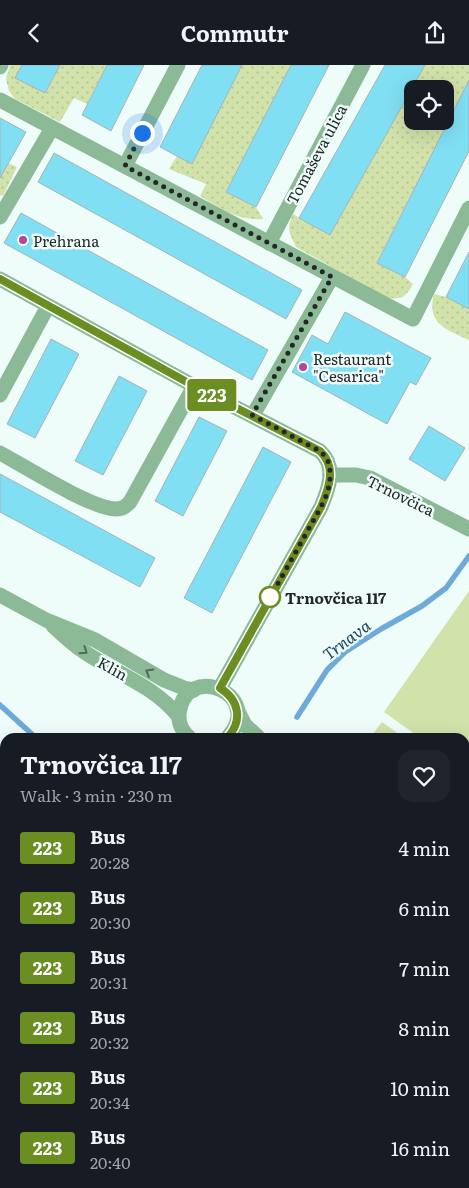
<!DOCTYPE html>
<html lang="en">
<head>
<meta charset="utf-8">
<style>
  :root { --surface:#171b24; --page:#20242c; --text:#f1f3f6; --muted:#9ea1a6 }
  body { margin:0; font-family:Literata,serif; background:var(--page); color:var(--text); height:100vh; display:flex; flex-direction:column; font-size:19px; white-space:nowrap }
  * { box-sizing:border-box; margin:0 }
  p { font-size:16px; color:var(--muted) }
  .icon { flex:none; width:28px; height:28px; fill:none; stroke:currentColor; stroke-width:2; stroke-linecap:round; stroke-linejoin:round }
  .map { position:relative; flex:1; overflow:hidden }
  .side { position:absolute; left:0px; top:668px; width:470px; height:456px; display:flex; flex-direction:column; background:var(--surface); border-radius:15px 15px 0 0; box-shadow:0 5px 20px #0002 }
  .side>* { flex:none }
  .badge { padding:0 10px; border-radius:4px; font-size:18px; line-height:32px }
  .controls { position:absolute; left:404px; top:15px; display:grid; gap:10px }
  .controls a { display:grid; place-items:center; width:50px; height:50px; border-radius:10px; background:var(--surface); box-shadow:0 5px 20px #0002; font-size:25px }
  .you { position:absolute; width:25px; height:25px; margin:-12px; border:4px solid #fff; border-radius:50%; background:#1a73e8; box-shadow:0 0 0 8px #1a73e833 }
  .map>.badge { position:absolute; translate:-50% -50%; box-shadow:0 0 0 2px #fff }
  .round { display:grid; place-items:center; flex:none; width:52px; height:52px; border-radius:15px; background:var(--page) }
  .summary { display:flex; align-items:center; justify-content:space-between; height:85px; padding:0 20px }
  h1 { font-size:24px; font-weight:700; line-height:38px }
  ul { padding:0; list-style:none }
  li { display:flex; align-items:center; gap:15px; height:60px; padding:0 20px }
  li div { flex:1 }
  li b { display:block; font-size:19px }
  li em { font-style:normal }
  li .badge { min-width:55px; font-weight:700; text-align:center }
  header { display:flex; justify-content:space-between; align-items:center; height:65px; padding:0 20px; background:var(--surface); font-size:22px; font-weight:700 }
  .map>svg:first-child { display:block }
  .built { fill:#dbf2ee }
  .grass { fill:url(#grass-tufts) }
  .garden { fill:url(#garden-dots); fill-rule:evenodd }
  .pitch { fill:#d2e2ab }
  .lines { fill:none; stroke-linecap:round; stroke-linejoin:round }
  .stream { stroke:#6ea9d9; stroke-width:5.5 }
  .building { fill:#81dff3; stroke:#a6b2b5 }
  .minor { stroke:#8cba97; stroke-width:15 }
  .tertiary { stroke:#8cba97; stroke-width:15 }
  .oneway { stroke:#526a59 }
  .line-casing { stroke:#fff; stroke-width:11 }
  .line { stroke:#6b8e23; stroke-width:8 }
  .walk { stroke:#232827; stroke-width:5; stroke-dasharray:0 9 }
  .poi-dot { fill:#b5439f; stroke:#effdfa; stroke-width:2 }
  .stop-dot { fill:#fff; stroke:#6b8e23; stroke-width:2.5 }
  .labels { text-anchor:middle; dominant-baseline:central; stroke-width:5; stroke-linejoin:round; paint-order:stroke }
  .street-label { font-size:15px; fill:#232827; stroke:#effdfa }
  .poi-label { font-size:15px; fill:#232827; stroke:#effdfa; text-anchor:start }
  .stop-label { font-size:15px; font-weight:bold; fill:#232827; stroke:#effdfa; text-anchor:start }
  .water-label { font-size:16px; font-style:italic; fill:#184465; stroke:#effdfa }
</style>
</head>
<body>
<header><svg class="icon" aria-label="back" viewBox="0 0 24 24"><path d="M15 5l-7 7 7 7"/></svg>Commutr<svg class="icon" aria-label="share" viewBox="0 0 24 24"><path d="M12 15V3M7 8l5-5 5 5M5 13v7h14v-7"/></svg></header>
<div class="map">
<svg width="469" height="1123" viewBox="0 0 469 1123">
  <defs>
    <pattern id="grass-tufts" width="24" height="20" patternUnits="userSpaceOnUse" patternTransform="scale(1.25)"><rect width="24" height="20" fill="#d2e2ab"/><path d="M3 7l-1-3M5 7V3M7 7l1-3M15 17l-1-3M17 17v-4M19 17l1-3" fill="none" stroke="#b4c293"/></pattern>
    <pattern id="garden-dots" width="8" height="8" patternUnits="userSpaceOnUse" patternTransform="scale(1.25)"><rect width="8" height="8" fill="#d2e2ab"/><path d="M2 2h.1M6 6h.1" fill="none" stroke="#b4c293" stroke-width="1.8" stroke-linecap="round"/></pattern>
  </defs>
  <rect width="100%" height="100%" fill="#effdfa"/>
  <path class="built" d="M5,1058v61h154l5,4h-164v-58z"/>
  <path class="grass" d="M159,1119h245v4h-239z"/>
  <g class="garden">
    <path d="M10,0h12l-6,13 29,15 15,-28h47l-20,39 -13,-6 -14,24 -45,-23 -6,-8 -3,-12z"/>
    <path d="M242,0h49l-65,126 30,16 7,12c-24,2 -43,-10 -63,-23l6,-12 -37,-15 8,-13 15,7z"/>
    <path d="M425,0h44v15l-92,182 28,15 8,7c-8,14 -10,15 -26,14l-91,-51c-7,-15 -10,-18 -3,-33l37,21zM412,24h33v32h-33z"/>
    <path d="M0,94l17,8 -14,29 -3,-1z"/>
    <path d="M434,229l12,3 23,12v31c-22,-10 -43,-16 -35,-46z"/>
    <path d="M0,693l5,6v187l-5,-2z"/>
  </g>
  <g class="pitch">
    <path d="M469,526v158l-4,5v-17h-46l-35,-25z"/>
    <path d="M382,657l21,15h-28l-3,-2z"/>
  </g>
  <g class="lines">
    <g class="stream">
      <path d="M0,640l35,32"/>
      <path d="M297,652l30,-47 18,-18 36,-23 41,-23 24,-18 23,-32"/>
    </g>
  </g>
  <g class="building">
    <path d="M22,0h38l-15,28 -30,-15z"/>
    <path d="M107,0h37l-33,66 -29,-16z"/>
    <path d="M202,0h40l-50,99 -32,-17z"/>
    <path d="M291,0h38l-73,142 -30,-15z"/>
    <path d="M385,0h40l-95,170 -31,-17z"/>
    <path d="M469,15v71l-64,126 -28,-14z"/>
    <path d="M0,53l26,14 -26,46z"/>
    <path d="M54,88l248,137 -16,29 -248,-137z"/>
    <path d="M21,148l247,137 -16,30 -248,-137z"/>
    <path d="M469,187v57l-23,-12z"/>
    <path d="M345,247l86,46 -15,27 -6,-3 -23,42 -95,-52 20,-37 16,9z"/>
    <path d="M51,274l28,15 -44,84 -28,-14z"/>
    <path d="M119,311l28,15 -44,84 -28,-14z"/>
    <path d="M199,352l28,14 -44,85 -28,-15z"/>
    <path d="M429,361l36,22 -20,33 -36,-22z"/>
    <path d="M263,382l28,15 -79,151 -28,-15z"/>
    <path d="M0,409l155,84 -15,29 -140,-75z"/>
  </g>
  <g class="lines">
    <g class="minor">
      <path d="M0,2l1,-2"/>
      <path d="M0,35l413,219 56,-111"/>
      <path d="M125,101l53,-101"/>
      <path d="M0,152l52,-89"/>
      <path d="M269,178l94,-178"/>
      <path d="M0,214l194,107 126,65c17,16 9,37 1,56l-101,181"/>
      <path d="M0,330l48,-89"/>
      <path d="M253,350l79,-138"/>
      <path d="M0,388c24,13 92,56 116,56 7,0 10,-3 14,-7l64,-116"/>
      <path d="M330,410h26l14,3 99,51"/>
    </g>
    <g class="tertiary">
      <path d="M0,530l46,25 49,20 69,40 20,8 10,2"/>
      <path d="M53,561c10,9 19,18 30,25 33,23 71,34 96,66"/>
      <path d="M237,644l8,16 13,12"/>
      <path d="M189,672c-7,-5 -11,-15 -10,-23 6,-54 87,-19 49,23"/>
      <path d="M465,813l4,3"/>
      <path d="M0,1006l5,-8"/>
    </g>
  </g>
  <defs><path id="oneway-chevron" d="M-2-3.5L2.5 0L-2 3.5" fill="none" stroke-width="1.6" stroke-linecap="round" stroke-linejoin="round" transform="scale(1.25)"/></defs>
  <g class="oneway">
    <use href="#oneway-chevron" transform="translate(84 586) rotate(34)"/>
    <use href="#oneway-chevron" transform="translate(149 607) rotate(-149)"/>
  </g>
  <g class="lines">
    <g class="line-casing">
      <path id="line" d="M0,214l194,107 126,65c17,16 9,37 1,56l-101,181c19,12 23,32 8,49"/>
    </g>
    <use href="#line" class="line"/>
    <path class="walk" d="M142,68l-17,33 207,111 -80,138 68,36 6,6 4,9v17l-4,13 -5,11 -54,96 3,-6"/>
  </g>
  <g class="poi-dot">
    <circle cx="23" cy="175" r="5"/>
    <circle cx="303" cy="302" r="5"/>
  </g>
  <circle class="stop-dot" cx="270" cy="532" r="10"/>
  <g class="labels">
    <g class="street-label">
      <text transform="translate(316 89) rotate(-62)">Tomaševa ulica</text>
      <text transform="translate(401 430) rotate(26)">Trnovčica</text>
      <text transform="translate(113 603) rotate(29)">Klin</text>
    </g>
    <g class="poi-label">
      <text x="33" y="175">Prehrana</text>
      <text x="313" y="293">Restaurant<tspan x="313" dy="17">"Cesarica"</tspan></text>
    </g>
    <g class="stop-label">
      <text x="285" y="532">Trnovčica 117</text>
    </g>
    <g class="water-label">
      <text transform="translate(346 574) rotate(-37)">Trnava</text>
    </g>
  </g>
</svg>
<div class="controls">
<a><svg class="icon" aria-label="locate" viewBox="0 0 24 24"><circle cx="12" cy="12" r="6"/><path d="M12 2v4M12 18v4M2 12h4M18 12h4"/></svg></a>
</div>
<div class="you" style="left:142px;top:68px"></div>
<b class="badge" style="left:212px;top:330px;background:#6b8e23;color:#fff">223</b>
<section class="side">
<div class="summary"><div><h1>Trnovčica 117</h1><p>Walk · 3 min · 230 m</p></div><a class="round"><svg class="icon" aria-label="heart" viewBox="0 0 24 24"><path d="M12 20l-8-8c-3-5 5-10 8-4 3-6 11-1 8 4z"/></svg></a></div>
<ul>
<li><span class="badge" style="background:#6b8e23;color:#fff">223</span><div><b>Bus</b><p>20:28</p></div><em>4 min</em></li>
<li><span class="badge" style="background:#6b8e23;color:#fff">223</span><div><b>Bus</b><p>20:30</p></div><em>6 min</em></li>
<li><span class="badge" style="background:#6b8e23;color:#fff">223</span><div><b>Bus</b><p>20:31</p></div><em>7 min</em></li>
<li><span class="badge" style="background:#6b8e23;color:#fff">223</span><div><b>Bus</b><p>20:32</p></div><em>8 min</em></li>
<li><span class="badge" style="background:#6b8e23;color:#fff">223</span><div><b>Bus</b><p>20:34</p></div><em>10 min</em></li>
<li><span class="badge" style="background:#6b8e23;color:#fff">223</span><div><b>Bus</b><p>20:40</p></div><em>16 min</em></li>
</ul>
</section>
</div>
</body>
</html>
